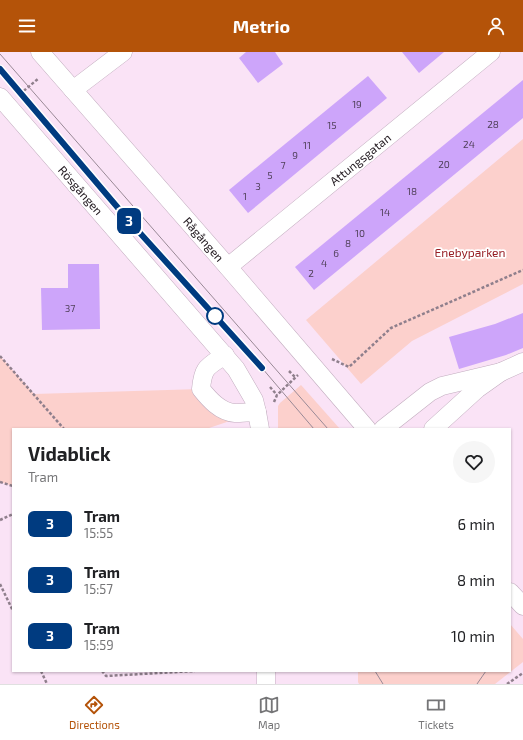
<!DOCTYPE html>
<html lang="en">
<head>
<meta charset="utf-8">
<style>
  :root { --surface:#fff; --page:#f6f6f6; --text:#202124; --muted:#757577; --line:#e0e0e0; --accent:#b45309 }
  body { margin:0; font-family:"Exo 2",sans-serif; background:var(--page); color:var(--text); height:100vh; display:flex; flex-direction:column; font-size:15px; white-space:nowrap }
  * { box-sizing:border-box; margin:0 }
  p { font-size:13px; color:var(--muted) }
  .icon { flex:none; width:22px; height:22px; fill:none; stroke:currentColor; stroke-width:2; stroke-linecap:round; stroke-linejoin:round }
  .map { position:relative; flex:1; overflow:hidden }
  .drawer { position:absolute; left:12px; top:376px; width:499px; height:244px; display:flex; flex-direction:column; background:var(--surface); border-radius:0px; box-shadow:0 1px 3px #0004 }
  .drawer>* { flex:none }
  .badge { padding:0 8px; border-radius:6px; font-size:14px; line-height:26px }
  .map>.badge { position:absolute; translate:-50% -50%; box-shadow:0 0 0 2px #fff }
  .round { display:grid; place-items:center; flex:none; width:42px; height:42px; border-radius:21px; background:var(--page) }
  .overview { display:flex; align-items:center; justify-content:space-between; height:68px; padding:0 16px }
  h1 { font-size:19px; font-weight:700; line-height:30px }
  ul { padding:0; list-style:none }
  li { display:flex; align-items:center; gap:12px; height:56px; padding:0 16px }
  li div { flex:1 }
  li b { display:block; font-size:15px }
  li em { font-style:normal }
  li .badge { min-width:44px; font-weight:700; text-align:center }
  header { display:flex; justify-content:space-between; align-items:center; height:52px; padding:0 16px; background:var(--accent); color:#fff; font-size:18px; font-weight:700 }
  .tab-bar { display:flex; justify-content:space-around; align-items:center; height:56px; border-top:1px solid var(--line); background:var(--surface); font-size:11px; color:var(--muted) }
  .tab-bar a { display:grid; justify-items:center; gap:2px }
  .tab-bar .active { color:var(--accent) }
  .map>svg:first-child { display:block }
  .green { fill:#fcd0cc }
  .building { fill:#cda5fa }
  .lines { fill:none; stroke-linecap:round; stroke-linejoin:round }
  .minor-casing { stroke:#c2adbf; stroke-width:19 }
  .path { stroke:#8f7f8c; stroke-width:2.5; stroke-dasharray:3 2; stroke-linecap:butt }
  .minor { stroke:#fff; stroke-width:18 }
  .tram { stroke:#998996; stroke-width:1 }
  .line-casing { stroke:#fff; stroke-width:9 }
  .line { stroke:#003b80; stroke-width:6 }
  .stop-dot { fill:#fff; stroke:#003b80; stroke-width:2 }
  .labels { text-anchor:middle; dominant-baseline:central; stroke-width:3.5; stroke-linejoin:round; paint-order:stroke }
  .number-label { font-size:10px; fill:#51415b }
  .street-label { font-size:12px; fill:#282026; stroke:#fff }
  .park-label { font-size:12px; fill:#971f25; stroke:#fff }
</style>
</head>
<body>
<header><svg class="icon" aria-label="menu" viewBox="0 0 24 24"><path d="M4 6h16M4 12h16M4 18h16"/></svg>Metrio<svg class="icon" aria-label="person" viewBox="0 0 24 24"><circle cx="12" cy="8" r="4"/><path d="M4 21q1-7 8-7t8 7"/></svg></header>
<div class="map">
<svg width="523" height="632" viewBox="0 0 523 632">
  <rect width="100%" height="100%" fill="#fae3f6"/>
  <g class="green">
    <path d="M523,87v145l-111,57 -51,43 -55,-64z"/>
    <path d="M0,304l34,38 167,-5 8,10 48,13 -51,17h-193v57l-13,-4z"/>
    <path d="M301,333l39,44h-62v-23l2,-3z"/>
    <path d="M510,572l13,15v23l-28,22h-136l-1,-2v-11h152z"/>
  </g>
  <g class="building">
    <path d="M246,0h29l8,12 -25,19 -19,-25z"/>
    <path d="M402,0h42l-25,21z"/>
    <path d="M368,24l19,22 -139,115 -19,-23z"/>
    <path d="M523,28v38l-209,172 -19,-23z"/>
    <path d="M68,212h31l1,65 -58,1 -1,-42h27z"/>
    <path d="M523,261v35l-17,7 -47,14 -10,-32 46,-13z"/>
  </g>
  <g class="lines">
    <g class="minor-casing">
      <g id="minor">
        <path d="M40,0l188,215 139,162"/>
        <path d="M73,38l50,-38"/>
        <path d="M0,45l236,272 18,31 3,12 3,17"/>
        <path d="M228,215l263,-215"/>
        <path d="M225,303c-18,12 -22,12 -24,34 8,10 19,23 34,24 7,0 15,-1 22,-1"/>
        <path d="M383,377l47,-37 12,-6 59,-14"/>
        <path d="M433,377l44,-40 24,-17 22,-10"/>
        <path d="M510,540l13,14"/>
        <path d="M266,632v-13"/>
      </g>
    </g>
    <g class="path">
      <path d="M20,42l19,-16"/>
      <path d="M0,304l64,73"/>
      <path d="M332,307l17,8 42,-39 132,-58"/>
      <path d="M289,319l7,7"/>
      <path d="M270,335l7,8"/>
      <path d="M274,350l3,-7 21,-20"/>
      <path d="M0,430l13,4"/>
      <path d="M0,468l13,-6"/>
      <path d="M0,532l13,27"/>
      <path d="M41,619l6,13"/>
      <path d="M102,619l4,5 89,-5"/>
      <path d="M507,632l16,-11"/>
    </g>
    <use href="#minor" class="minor"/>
    <g class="tram">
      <path d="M0,2l328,375"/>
      <path d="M0,17l130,153 132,146 52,61"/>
      <path d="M375,619l8,13"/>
      <path d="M477,632l9,-13"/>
    </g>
  </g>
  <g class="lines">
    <g class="line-casing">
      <path id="line" d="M0,17l130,153 132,146"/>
    </g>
    <use href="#line" class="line"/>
  </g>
  <circle class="stop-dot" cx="215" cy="264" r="8"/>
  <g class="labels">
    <g class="number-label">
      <text x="357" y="52">19</text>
      <text x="493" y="72">28</text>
      <text x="332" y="73">15</text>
      <text x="469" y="92">24</text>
      <text x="307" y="93">11</text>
      <text x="295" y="103">9</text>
      <text x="444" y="112">20</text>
      <text x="283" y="113">7</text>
      <text x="270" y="123">5</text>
      <text x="258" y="134">3</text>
      <text x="412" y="139">18</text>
      <text x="245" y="144">1</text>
      <text x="385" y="160">14</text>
      <text x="360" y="181">10</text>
      <text x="348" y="191">8</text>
      <text x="336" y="201">6</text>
      <text x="324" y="211">4</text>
      <text x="311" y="221">2</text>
      <text x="70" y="256">37</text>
    </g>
    <g class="street-label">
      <text transform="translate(360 107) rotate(-39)">Attungsgatan</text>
      <text transform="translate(81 138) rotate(49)">Rösgången</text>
      <text transform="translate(204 187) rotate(49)">Rågången</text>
    </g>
    <g class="park-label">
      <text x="470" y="200">Enebyparken</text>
    </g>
  </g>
</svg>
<b class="badge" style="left:129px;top:169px;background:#003b80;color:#fff">3</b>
<section class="drawer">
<div class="overview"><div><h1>Vidablick</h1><p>Tram</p></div><a class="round"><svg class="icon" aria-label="heart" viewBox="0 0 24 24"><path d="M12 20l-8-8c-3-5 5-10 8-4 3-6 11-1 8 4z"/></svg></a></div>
<ul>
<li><span class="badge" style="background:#003b80;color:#fff">3</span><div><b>Tram</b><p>15:55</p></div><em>6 min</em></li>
<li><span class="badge" style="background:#003b80;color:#fff">3</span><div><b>Tram</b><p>15:57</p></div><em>8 min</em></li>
<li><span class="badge" style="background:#003b80;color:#fff">3</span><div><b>Tram</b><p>15:59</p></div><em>10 min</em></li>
</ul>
</section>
</div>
<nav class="tab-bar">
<a class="active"><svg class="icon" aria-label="directions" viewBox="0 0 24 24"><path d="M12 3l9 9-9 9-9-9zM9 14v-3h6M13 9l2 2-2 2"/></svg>Directions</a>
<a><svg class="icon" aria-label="map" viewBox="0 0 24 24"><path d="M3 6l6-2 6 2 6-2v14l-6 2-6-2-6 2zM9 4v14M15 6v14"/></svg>Map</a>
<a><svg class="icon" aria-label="tickets" viewBox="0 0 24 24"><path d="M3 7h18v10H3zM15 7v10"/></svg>Tickets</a>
</nav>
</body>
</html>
